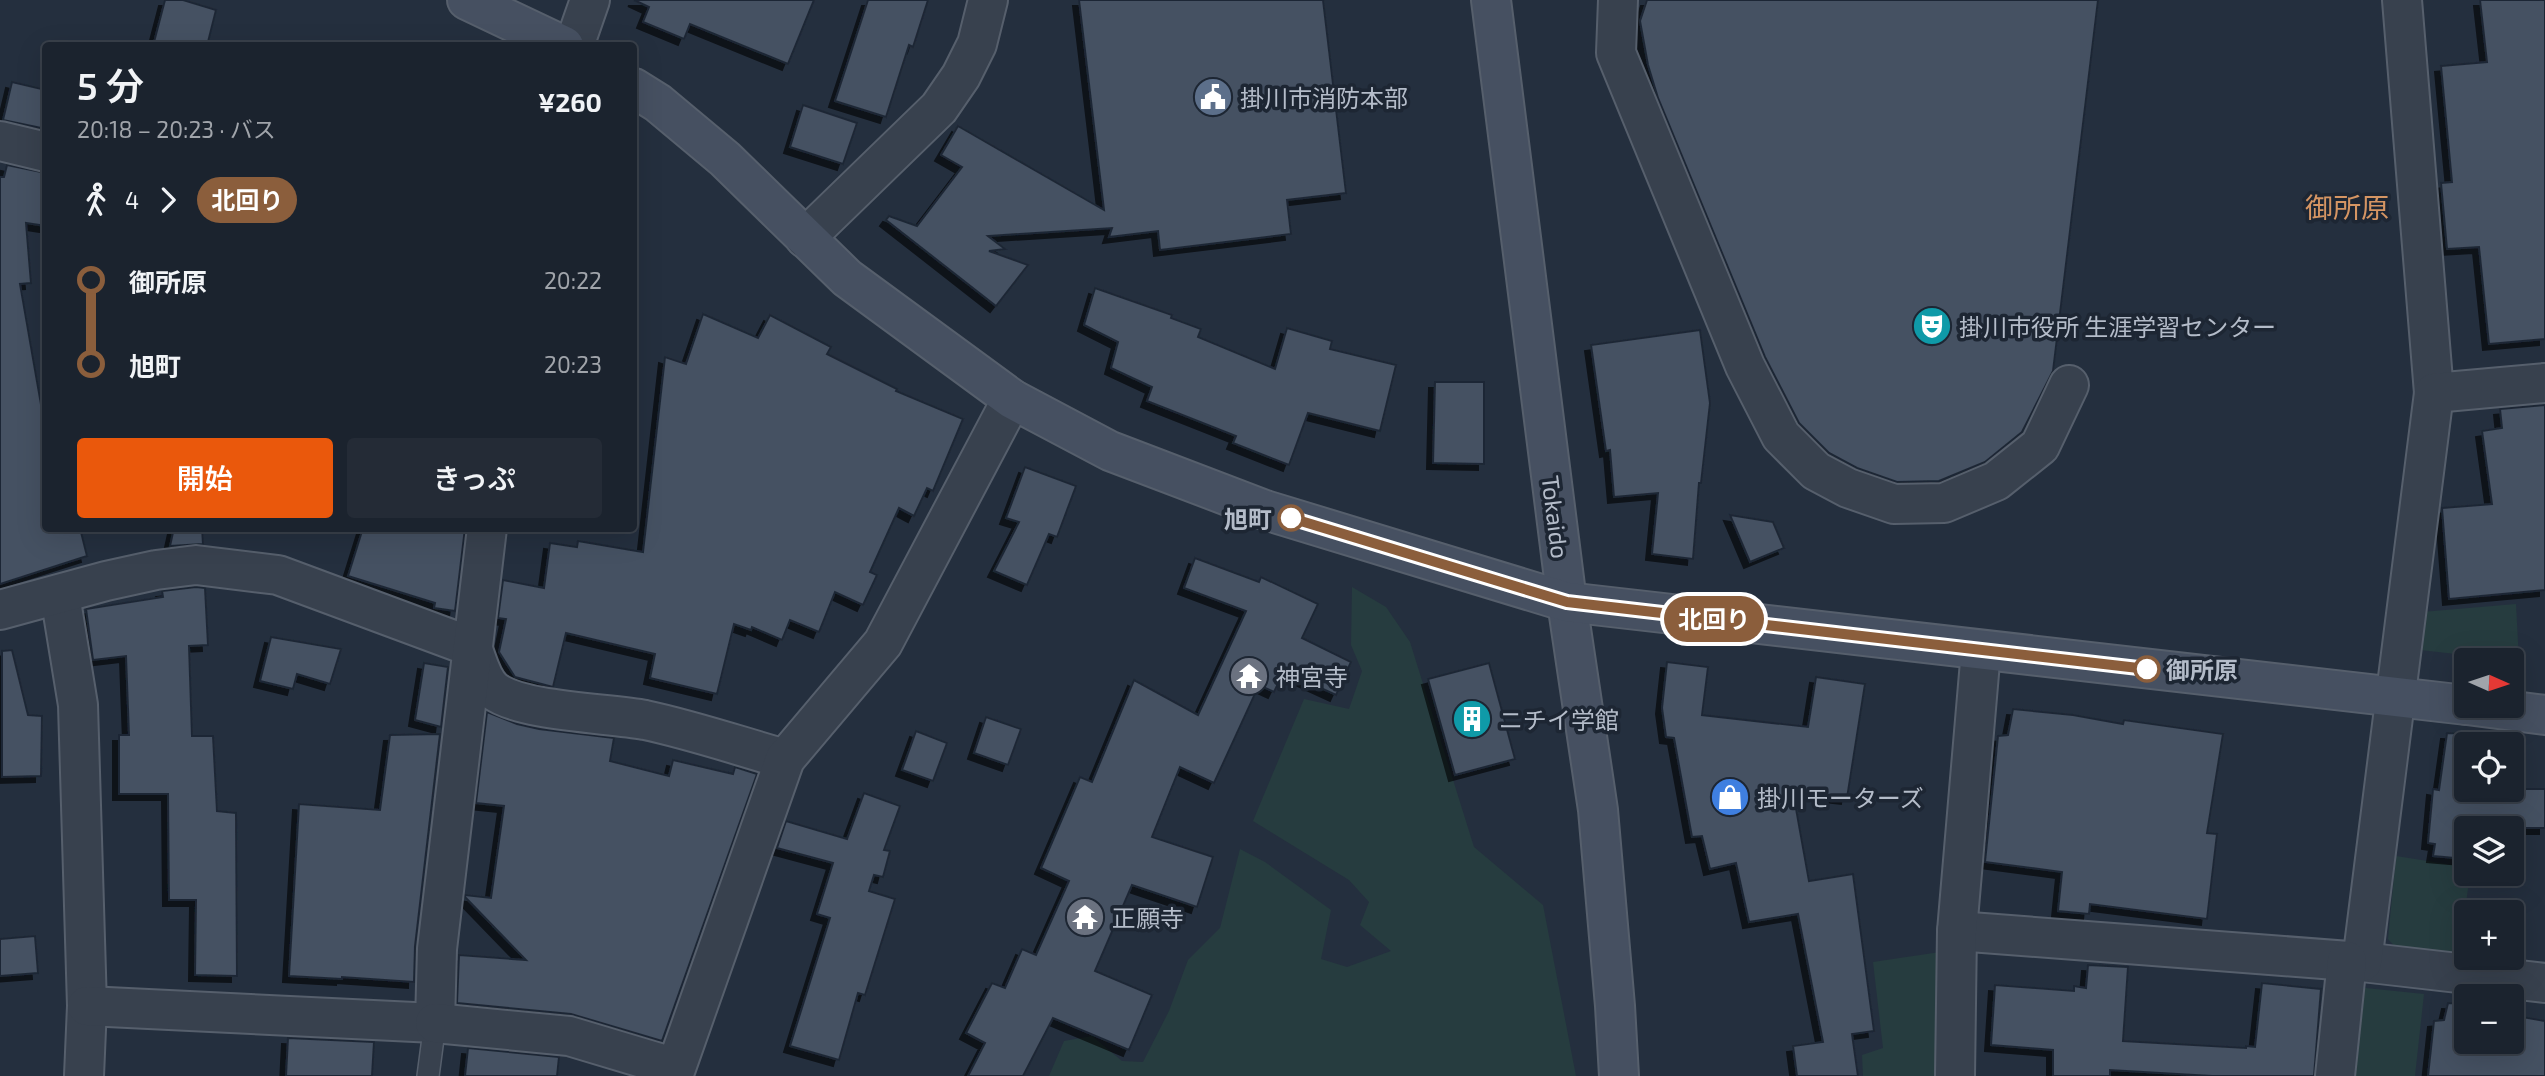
<!DOCTYPE html>
<html lang="ja">
<head>
<meta charset="utf-8">
<style>
  :root { --surface:#1b232e; --page:#242b36; --text:#f1f3f6; --muted:#a0a4aa; --line:#39404a; --accent:#ea580c }
  body { margin:0; font-family:"Exo 2","Noto Sans JP",sans-serif; background:var(--page); color:var(--text); height:100vh; display:flex; flex-direction:column; font-size:26px; white-space:nowrap }
  * { box-sizing:border-box; margin:0 }
  p { font-size:23px; color:var(--muted) }
  .icon { flex:none; width:38px; height:38px; fill:none; stroke:currentColor; stroke-width:2; stroke-linecap:round; stroke-linejoin:round }
  .map { position:relative; flex:1; overflow:hidden }
  .sheet { position:absolute; left:42px; top:42px; width:595px; height:490px; display:flex; flex-direction:column; background:var(--surface); border-radius:7px; box-shadow:0 7px 28px #0002,0 0 0 2px var(--line) }
  .sheet>* { flex:none }
  .badge { padding:0 14px; border-radius:23px; font-size:24px; line-height:46px }
  .needle { width:46px; rotate:93deg }
  .buttons { position:absolute; left:2454px; top:648px; display:grid; gap:14px }
  .buttons a { display:grid; place-items:center; width:70px; height:70px; border-radius:7px; background:var(--surface); box-shadow:0 7px 28px #0002,0 0 0 2px var(--line); font-size:35px }
  .map>.badge { position:absolute; translate:-50% -50%; box-shadow:0 0 0 4px #fff }
  .legs { display:flex; align-items:center; gap:10px; height:77px; padding:0 35px; font-size:23px }
  .legs p { margin-inline-start:auto }
  .overview { display:flex; align-items:center; justify-content:space-between; height:119px; padding:0 35px }
  h1 { font-size:38px; font-weight:600; line-height:52px }
  .cta { display:flex; gap:14px; margin-top:auto; padding:14px 35px }
  .cta a { flex:1; height:80px; border-radius:7px; background:var(--accent); color:#fff; font-size:28px; font-weight:600; line-height:80px; text-align:center }
  .cta a+a { background:var(--page); color:var(--text) }
  ul { padding:0 35px; list-style:none }
  li { display:flex; align-items:center; gap:24px; height:84px; font-size:26px }
  li i { display:grid; place-items:center; width:10px; height:100%; margin:0 9px; background:currentColor }
  li i::after { content:''; width:18px; height:18px; margin:-9px; border:5px solid; border-radius:50%; background:var(--surface) }
  li p { margin-inline-start:auto }
  li:first-child i { background:linear-gradient(#0000 50%,currentColor 0) }
  li:last-child i { background:linear-gradient(currentColor 50%,#0000 0) }
  .map>svg:first-child { display:block }
  .green { fill:#263c3f }
  .building { fill:#455162; stroke:#1f2835; stroke-width:2; filter:url(#shadow) }
  .lines { fill:none; stroke-linecap:round; stroke-linejoin:round }
  .lane-casing { stroke:#565f6c; stroke-width:24 }
  .street-casing { stroke:#565f6c; stroke-width:42 }
  .secondary-casing { stroke:#565f6c; stroke-width:42 }
  .lane { stroke:#38414e; stroke-width:21 }
  .street { stroke:#38414e; stroke-width:38 }
  .secondary { stroke:#465061; stroke-width:38 }
  .line-1-casing { stroke:#fff; stroke-width:16 }
  .line-1 { stroke:#8b5e3c; stroke-width:10 }
  .stop-1-dot { fill:#fff; stroke:#8b5e3c; stroke-width:3.5 }
  .labels { text-anchor:middle; dominant-baseline:central; stroke-width:7; stroke-linejoin:round; paint-order:stroke }
  .poi-label { font-size:24px; fill:#b4bcc9; stroke:#1d2633; text-anchor:start }
  .street-label { font-size:24px; fill:#b4bcc9; stroke:#1d2633 }
  .stop-label { font-size:24px; font-weight:bold; fill:#b4bcc9; stroke:#1d2633; text-anchor:end }
  .quarter-label { font-size:28px; fill:#d59563; stroke:#1d2633 }
</style>
</head>
<body>
<div class="map">
<svg width="2545" height="1076" viewBox="0 0 2545 1076">
  <defs>
    <filter id="shadow"><feDropShadow dx="-6" dy="6" stdDeviation="0" flood-color="#0009"/></filter>
  </defs>
  <rect width="100%" height="100%" fill="#242f3e"/>
  <g class="green">
    <path d="M1352,587l34,20 24,35 64,205 69,58 33,171h-527l15,-35 28,-5 30,25 21,1 26,-51 19,-51 32,-32 20,-79 25,13 66,48 -10,49 26,8 44,-16 -31,-26 9,-23 -20,-22 -96,-59 51,-122 45,10 13,-38 -11,-26z"/>
    <path d="M2516,604l3,57 -99,-11 2,-38z"/>
    <path d="M2396,856l70,11v6h4l-11,85 -59,-6 -12,-13z"/>
    <path d="M1940,952l-4,124h-73l-1,-21 21,-7 -10,-86z"/>
    <path d="M2356,987l68,7 -9,82h-68z"/>
  </g>
  <g class="building">
    <path d="M165,0h18l33,10 -9,36h-54z"/>
    <path d="M634,0h180l-26,64 -98,-40 -6,15 -41,-17 6,-15z"/>
    <path d="M868,0h60l-15,47 -4,-2 -23,72 -51,-16z"/>
    <path d="M1079,0h244l23,193 -59,7 4,34 -131,16 -2,-19 -49,6 3,-9 -124,8 17,13 -16,2 39,14 -32,41 -110,-86 3,-4 28,10 45,-59 -21,-12 17,-29 146,84z"/>
    <path d="M1647,0h451l-45,371 -31,61 -37,30 -46,19 -42,1 -40,-14 -28,-15 -30,-30 -34,-66 -107,-259 -10,-33 -8,-44z"/>
    <path d="M2480,0h65v339l-56,5 -10,-97 -32,2 -6,-66 11,-1 -11,-116 46,-4z"/>
    <path d="M12,82l34,8v39l-43,-9z"/>
    <path d="M803,105l54,18 -14,41 -53,-17z"/>
    <path d="M7,165l39,8v53l-20,-3 5,60 -11,1 26,149v95h34l7,28 -87,28v-407h4z"/>
    <path d="M1095,288l77,27 -1,3 30,11 -3,8 77,32 12,-41 45,13 -2,8 66,16 -16,66 -72,-18 -19,52 -56,-22 3,-7 -89,-35 5,-14 -41,-19 7,-26 -34,-17z"/>
    <path d="M703,314l55,24 12,-23 61,32 -4,7 70,35 -1,2 67,28 -30,72 -6,-3 -13,28 -15,-8 -29,64 7,3 -14,30 -28,-13 -16,40 -29,-12 -8,20 -30,-13 -1,3 -17,-6 -17,70 -67,-16 5,-24 -89,-21 -13,54 -38,-10 -16,-25 7,-33 -8,-1 5,-38 41,8 6,-45 27,4 1,-6 65,11 22,-195 21,7z"/>
    <path d="M1700,330l10,73 -9,80h-2l-6,76 -41,-5 6,-61 -44,4 -4,-47 -4,1 -15,-106z"/>
    <path d="M1435,382h49v82l-51,-1z"/>
    <path d="M2545,405v185l-96,9 -7,-91 50,-4 -10,-73 20,-3 -2,-19z"/>
    <path d="M1025,467l51,19 -19,51 -8,-3 -22,51 -33,-14 25,-49 -13,-4z"/>
    <path d="M1730,515l43,7 11,26 -34,14z"/>
    <path d="M174,528h28l1,16 -33,2z"/>
    <path d="M363,528h102l-10,83 -21,-3 1,-5 -87,-27z"/>
    <path d="M1195,558l64,24 2,-5 57,27 -16,34 49,24 -15,33 -52,-24 -10,21 -15,-7 -45,98 -34,-16 -28,70 61,20 -16,50 -65,-22 -37,86 57,24 -23,55 -76,-32 -30,58h-55l17,-33 -19,-10 26,-50 13,5 17,-39 14,6 33,-74 -28,-13 39,-91 12,5 42,-102 64,35 48,-104 -62,-23z"/>
    <path d="M196,587l9,1 3,57 -19,1 3,90h21l4,75 19,2 1,163 -42,-1 1,-75h-27l-1,-106h-49v-59h10l-3,-79 -33,4 -7,-51 77,-12 -1,-6z"/>
    <path d="M271,637l70,12 -11,35 -33,-10 -4,15 -33,-8z"/>
    <path d="M12,650l16,65 14,1 -1,60 -39,1v-126z"/>
    <path d="M1667,662l41,5 -6,48 106,12 8,-50 49,7 -18,114 -54,-6 16,89 44,-7 21,157 -22,3 6,42h-61l-4,-30 30,-4 -25,-128 -49,8 -13,-59 -26,6 -8,-33 -10,1 -18,-99 -8,-1 -4,-29z"/>
    <path d="M424,663l24,4 -7,60 -26,-7z"/>
    <path d="M1489,663l26,96 -60,16 -27,-96z"/>
    <path d="M2013,709l60,6 50,9 1,-4 99,14 -16,99 10,1 -10,85 -117,-15 -1,10 -31,-3 4,-39 -77,-10 13,-126 10,-1z"/>
    <path d="M487,712l30,12 22,5 75,9 -4,23 59,15 4,-16 60,14 2,-7 22,7 -95,267 -91,-27 -114,-11 2,-48 67,5 -61,-63v-2l26,3 13,-92 -28,-3z"/>
    <path d="M986,717l35,12 -13,36 -34,-12z"/>
    <path d="M916,731l31,12 -14,38 -31,-11z"/>
    <path d="M2447,733l19,1v55h79v39h-79v31l-33,-3 2,-12 -7,-1 5,-54 6,1z"/>
    <path d="M440,734l-25,212 -1,36 -72,-5v2l-53,-3 10,-172 81,6 10,-75z"/>
    <path d="M864,793l36,13 -16,44 6,1 -7,26 -9,-2 -5,16 26,8 -30,96 -7,-2 -19,67 -49,-14 40,-128 -13,-4 16,-51 -56,-15 9,-27 61,18z"/>
    <path d="M35,936l3,37 -38,3v-37z"/>
    <path d="M2088,965l40,2 -5,74 123,7v-2l9,1 7,-64 59,6 -7,87h-102l-102,-6v6h-57v-26l-62,-5 4,-60 79,6v-5l12,2z"/>
    <path d="M2448,1003l18,1v37h45v-26l34,6v55h-117l6,-55 10,-1z"/>
    <path d="M288,1038l86,4 -2,34h-86z"/>
    <path d="M468,1048l91,9 -2,19h-92z"/>
  </g>
  <g class="lines">
    <g class="lane-casing">
      <path id="lane" d="M428,1076l7,-53"/>
    </g>
    <g class="street-casing">
      <g id="street">
        <path d="M1618,0l-2,53 129,313 36,70 35,35 32,17 46,16 50,-1 52,-22 44,-35 29,-61"/>
        <path d="M2402,0l32,393"/>
        <path d="M574,46l16,-46"/>
        <path d="M0,141l46,11"/>
        <path d="M805,238l134,-130 22,-32 16,-32 11,-44"/>
        <path d="M60,595l18,110 9,301 -3,70"/>
        <path d="M0,610l106,-29 50,-11 40,-5 82,10 194,72c6,15 9,32 21,43 28,22 115,23 152,30 47,10 94,26 140,39"/>
        <path d="M1957,931l405,31 183,21"/>
        <path d="M2362,962l72,-569 111,-10"/>
        <path d="M87,1006l348,17 2,-74 50,-421"/>
        <path d="M435,1023l134,13 107,32 109,-309 98,-116 129,-244"/>
        <path d="M1955,1076l2,-145 24,-281"/>
        <path d="M2335,1076l12,-115"/>
      </g>
    </g>
    <g class="secondary-casing">
      <g id="secondary">
        <path d="M467,0l97,46"/>
        <path d="M1491,0l76,602 31,208 17,196 4,70"/>
        <path d="M634,88l24,15 67,56 122,119 165,121 98,52 155,59 302,92 899,103"/>
        <path d="M2467,705l78,10"/>
      </g>
    </g>
    <use href="#lane" class="lane"/>
    <use href="#street" class="street"/>
    <use href="#secondary" class="secondary"/>
  </g>
  <g class="lines">
    <g class="line-1-casing">
      <path id="line-1" d="M1291,518l276,84 580,67"/>
    </g>
    <use href="#line-1" class="line-1"/>
  </g>
  <defs>
    <g id="civic-disc" transform="scale(2.0125)"><circle r="9.5" fill="#5c6f8a" stroke="#1d2633"/><path d="M-.6-6.5H3V-4.5H.6V-3L4-1V1h2V6H-6V1h2V-1L-.6-3ZM-1.2 2.5V6h2.4V2.5Z" fill="#fff"/></g>
    <g id="theatre-disc" transform="scale(2.0125)"><circle r="9.5" fill="#0f9aa8" stroke="#1d2633"/><path d="M-5-5.5Q0-4 5-5.5V0Q5 5 0 6Q-5 5-5 0ZM-3.3-2.5H-1v1.5H-3.3ZM1-2.5H3.3v1.5H1ZM-2.8 1Q0 5.5 2.8 1Z" fill="#fff"/></g>
    <g id="temple-disc" transform="scale(2.0125)"><circle r="9.5" fill="#6b7280" stroke="#1d2633"/><path d="M0-6L5-2H3V0L6.5 2.5H4V6H1.5V3h-3V6H-4V2.5H-6.5L-3 0V-2H-5Z" fill="#fff"/></g>
    <g id="building-disc" transform="scale(2.0125)"><circle r="9.5" fill="#0f9aa8" stroke="#1d2633"/><path d="M-4-6H4V6H1V3H-1V6H-4ZM-2.5-4.3h1.7v1.8h-1.7ZM.8-4.3h1.7v1.8H.8ZM-2.5-1h1.7V.8h-1.7ZM.8-1h1.7V.8H.8Z" fill="#fff"/></g>
    <g id="shop-disc" transform="scale(2.0125)"><circle r="9.5" fill="#3f7fe0" stroke="#1d2633"/><path d="M-5-2.5h2.3a2.7 3.5 0 0 1 5.4 0H5L5.5 6h-11ZM-1.5-2.5h3a1.5 2.3 0 0 0-3 0Z" fill="#fff"/></g>
  </defs>
  <g fill-rule="evenodd">
    <use href="#civic-disc" x="1213" y="97"/>
    <use href="#theatre-disc" x="1932" y="326"/>
    <use href="#temple-disc" x="1249" y="676"/>
    <use href="#building-disc" x="1472" y="719"/>
    <use href="#shop-disc" x="1730" y="797"/>
    <use href="#temple-disc" x="1085" y="917"/>
  </g>
  <g class="stop-1-dot">
    <circle cx="1291" cy="518" r="12"/>
    <circle cx="2147" cy="669" r="12"/>
  </g>
  <g class="labels">
    <g class="poi-label">
      <text x="1240" y="97">掛川市消防本部</text>
      <text x="1959" y="326">掛川市役所 生涯学習センター</text>
      <text x="1276" y="676">神宮寺</text>
      <text x="1499" y="719">ニチイ学館</text>
      <text x="1757" y="797">掛川モーターズ</text>
      <text x="1112" y="917">正願寺</text>
    </g>
    <g class="street-label">
      <text transform="translate(1556 517) rotate(83)">Tokaido</text>
    </g>
    <g class="stop-label">
      <text x="1272" y="518">旭町</text>
      <text x="2166" y="669" text-anchor="start">御所原</text>
    </g>
    <g class="quarter-label">
      <text x="2347" y="207">御所原</text>
    </g>
  </g>
</svg>
<div class="buttons">
<a><svg class="needle" viewBox="-14 -14 28 28"><path d="M0-13l5 13h-10z" fill="#e53935"/><path d="M0 13l5-13h-10z" fill="#a0a4aa"/></svg></a>
<a><svg class="icon" aria-label="locate" viewBox="0 0 24 24"><circle cx="12" cy="12" r="6"/><path d="M12 2v4M12 18v4M2 12h4M18 12h4"/></svg></a>
<a><svg class="icon" aria-label="layers" viewBox="0 0 24 24"><path d="M12 4l9 5-9 5-9-5zM3 14l9 5 9-5"/></svg></a>
<a>+</a>
<a>−</a>
</div>
<b class="badge" style="left:1714px;top:619px;background:#8b5e3c;color:#fff">北回り</b>
<section class="sheet">
<div class="overview"><div><h1>5 分</h1><p>20:18 – 20:23 · バス</p></div><b>¥260</b></div>
<div class="legs"><svg class="icon" aria-label="walk" viewBox="0 0 24 24"><circle cx="13" cy="4" r="2"/><path d="M13 8l-2 6 4 7M11 14l-3 7M7 12l3-4h3l4 4"/></svg>4<svg class="icon" aria-label="forward" viewBox="0 0 24 24"><path d="M9 5l7 7-7 7"/></svg><b class="badge" style="background:#8b5e3c;color:#fff">北回り</b></div>
<ul>
<li><i style="color:#8b5e3c"></i><b>御所原</b><p>20:22</p></li>
<li><i style="color:#8b5e3c"></i><b>旭町</b><p>20:23</p></li>
</ul>
<div class="cta"><a>開始</a><a>きっぷ</a></div>
</section>
</div>
</body>
</html>
